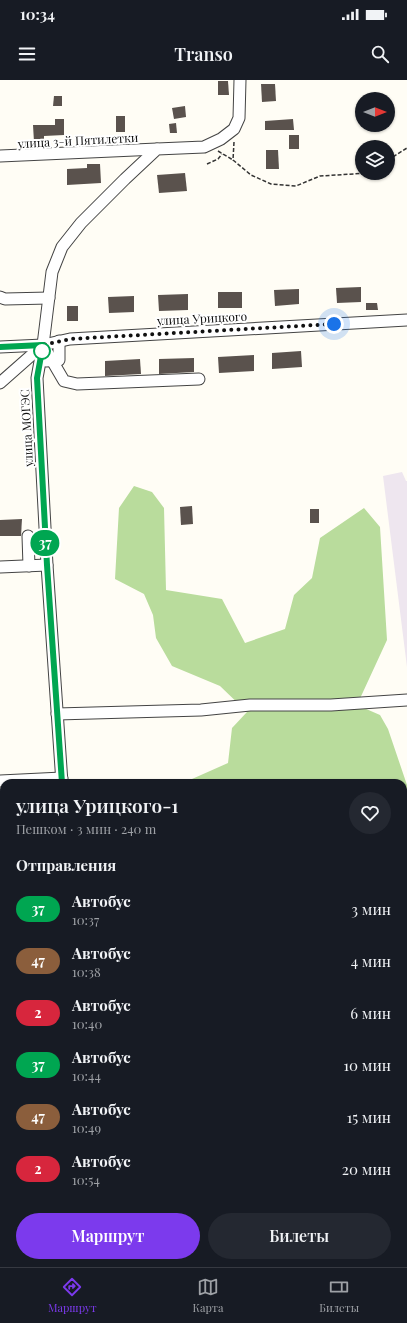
<!DOCTYPE html>
<html lang="ru">
<head>
<meta charset="utf-8">
<style>
  :root { --surface:#171b24; --page:#242831; --text:#f1f3f6; --muted:#9ea1a6; --line:#363941; --accent:#7c3aed }
  body { margin:0; font-family:"Playfair Display",serif; background:var(--page); color:var(--text); height:100vh; display:flex; flex-direction:column; font-size:15px; white-space:nowrap }
  * { box-sizing:border-box; margin:0 }
  p { font-size:13px; color:var(--muted) }
  .icon { flex:none; width:22px; height:22px; fill:none; stroke:currentColor; stroke-width:2; stroke-linecap:round; stroke-linejoin:round }
  .map { position:relative; flex:1; overflow:hidden }
  .drawer { position:absolute; left:0px; top:699px; width:407px; height:488px; display:flex; flex-direction:column; background:var(--surface); border-radius:12px 12px 0 0; box-shadow:0 1px 3px #0004 }
  .drawer>* { flex:none }
  .badge { padding:0 8px; border-radius:13px; font-size:14px; line-height:26px }
  .needle { width:26px; rotate:90deg }
  .fabs { position:absolute; left:355px; top:12px; display:grid; gap:8px }
  .fabs a { display:grid; place-items:center; width:40px; height:40px; border-radius:50%; background:var(--surface); box-shadow:0 1px 3px #0004; font-size:20px }
  .you { position:absolute; width:20px; height:20px; margin:-10px; border:3px solid #fff; border-radius:50%; background:#1a73e8; box-shadow:0 0 0 6px #1a73e833 }
  .map>.badge { position:absolute; translate:-50% -50%; box-shadow:0 0 0 2px #fff }
  h2 { padding:0 16px; font-size:15px; line-height:36px }
  .round { display:grid; place-items:center; flex:none; width:42px; height:42px; border-radius:21px; background:var(--page) }
  .overview { display:flex; align-items:center; justify-content:space-between; height:68px; padding:0 16px }
  h1 { font-size:19px; font-weight:600; line-height:30px }
  .primary-button { display:flex; gap:8px; margin-top:auto; padding:8px 16px }
  .primary-button a { flex:1; height:46px; border-radius:24px; background:var(--accent); color:#fff; font-size:16px; font-weight:600; line-height:46px; text-align:center }
  .primary-button a+a { background:var(--page); color:var(--text) }
  ul { padding:0; list-style:none }
  li { display:flex; align-items:center; gap:12px; height:52px; padding:0 16px }
  li div { flex:1 }
  li b { display:block; font-size:15px }
  li em { font-style:normal }
  li .badge { min-width:44px; font-weight:700; text-align:center }
  .status { display:flex; justify-content:space-between; align-items:center; height:28px; padding:0 20px; background:var(--surface); direction:ltr }
  .status svg { height:11px; fill:currentColor }
  header { display:flex; justify-content:space-between; align-items:center; height:52px; padding:0 16px; background:var(--surface); font-size:18px; font-weight:600 }
  .menu { display:flex; justify-content:space-around; align-items:center; height:56px; border-top:1px solid var(--line); background:var(--surface); font-size:11px; color:var(--muted) }
  .menu a { display:grid; justify-items:center; gap:2px }
  .menu .selected { color:var(--accent) }
  .map>svg:first-child { display:block }
  .industrial { fill:#eee6ef }
  .forest { fill:#b9dc9c }
  .building { fill:#5a524d }
  .lines { fill:none; stroke-linecap:round; stroke-linejoin:round }
  .minor-casing { stroke:#444; stroke-width:13 }
  .path { stroke:#333; stroke-width:1.5; stroke-dasharray:4 2; stroke-linecap:butt }
  .minor { stroke:#fff; stroke-width:11 }
  .line-casing { stroke:#fff; stroke-width:9 }
  .line { stroke:#00a651; stroke-width:6 }
  .walk { stroke:#111; stroke-width:4; stroke-dasharray:0 7.2 }
  .stop-dot { fill:#fff; stroke:#00a651; stroke-width:2 }
  .labels { text-anchor:middle; dominant-baseline:central; stroke-width:4; stroke-linejoin:round; paint-order:stroke }
  .street-label { font-size:12px; fill:#111; stroke:#fff }
</style>
</head>
<body>
<div class="status"><b>10:34</b><svg viewBox="0 0 49 12"><path d="M0 12V9h3v3zM5 12V6h3v6zM10 12V3h3v9zM15 12V0h3v12zM26 1h20v11H26zM47 4h2v5h-2z"/></svg></div>
<header><svg class="icon" aria-label="menu" viewBox="0 0 24 24"><path d="M4 6h16M4 12h16M4 18h16"/></svg>Transo<svg class="icon" aria-label="search" viewBox="0 0 24 24"><circle cx="10" cy="10" r="6"/><path d="M15 15l6 6"/></svg></header>
<div class="map">
<svg width="407" height="1187" viewBox="0 0 407 1187">
  <rect width="100%" height="100%" fill="#fffdf5"/>
  <path class="industrial" d="M402,392l4,9h1v186l-24,-191z"/>
  <g class="forest">
    <path d="M134,406l18,6 12,16 2,82 56,9 23,44 40,-14 9,-34 18,-17 8,-40 44,-30 16,19 7,113 -30,65 23,10 8,14 19,56v42l-4,3v-47h-213l2,-4 36,-16 4,-35 15,-16 -27,-26 -48,-20 -16,-28 -3,-23 -9,-21 -29,-15 4,-71z"/>
    <path d="M403,1030l4,6v129h-4z"/>
  </g>
  <g class="building">
    <path d="M218,1h10l1,14h-11z"/>
    <path d="M261,4h14l1,17 -14,1z"/>
    <path d="M54,16h8v10h-9z"/>
    <path d="M185,26l1,11 -12,2 -2,-11z"/>
    <rect x="116" y="36" width="9" height="16"/>
    <path d="M55,39h9v16l-20,1v6h-10l-1,-17h22z"/>
    <path d="M293,39l1,11h-29v-9z"/>
    <path d="M176,43l1,10h-7l-1,-9z"/>
    <rect x="289" y="55" width="10" height="14"/>
    <path d="M266,70h12l1,19h-13z"/>
    <path d="M87,84h13l1,19 -34,2v-16l20,-1z"/>
    <path d="M185,93l2,18 -28,2 -2,-18z"/>
    <path d="M361,207v15l-24,1 -1,-15z"/>
    <path d="M299,209v15l-24,2 -1,-16z"/>
    <rect x="218" y="212" width="24" height="16"/>
    <path d="M188,214v16l-29,1 -1,-16z"/>
    <path d="M134,216v16l-25,1 -1,-16z"/>
    <path d="M366,223h11l1,7h-12z"/>
    <rect x="67" y="226" width="11" height="15"/>
    <path d="M301,271l1,16 -30,2v-16z"/>
    <path d="M254,275v16l-35,2 -1,-16z"/>
    <path d="M194,278v14l-35,2v-15z"/>
    <path d="M140,279l1,15 -36,2v-15z"/>
    <path d="M192,426l1,18 -12,1 -1,-18z"/>
    <rect x="310" y="429" width="9" height="14"/>
    <path d="M22,439l-1,17h-21v-16z"/>
  </g>
  <g class="lines">
    <g class="minor-casing">
      <g id="minor">
        <path d="M0,76l157,-7"/>
        <path d="M0,217l5,2 44,-1"/>
        <path d="M43,265l21,36 13,3 122,-5"/>
        <path d="M0,267l43,-2 27,-6 337,-19"/>
        <path d="M46,281l13,-1v-19"/>
        <path d="M0,303l43,-38"/>
        <path d="M28,456l1,30"/>
        <path d="M0,487l47,-2"/>
        <path d="M57,634l144,-4 49,-5h81l76,-5"/>
        <path d="M0,701l62,-3"/>
        <path d="M62,703l-15,-218 -10,-187 6,-33 9,-73 10,-25 19,-24 44,-44 32,-30 47,-2 17,-8 13,-10 5,-11 1,-38"/>
        <path d="M0,1080h4"/>
        <path d="M75,1183l1,4"/>
        <path d="M326,1183l7,4"/>
      </g>
    </g>
    <g class="path">
      <path d="M234,62l-1,18 18,15 20,9 25,2 24,-10 49,-3"/>
      <path d="M218,71l15,9"/>
      <path d="M388,80l19,-12"/>
      <path d="M207,84l11,-5 4,-5"/>
    </g>
    <use href="#minor" class="minor"/>
  </g>
  <g class="lines">
    <g class="line-casing">
      <path id="line" d="M0,267l43,-2 -6,33 10,187 15,218"/>
    </g>
    <use href="#line" class="line"/>
    <path class="walk" d="M42,271l-1,3 2,-9 27,-6 264,-15"/>
  </g>
  <circle class="stop-dot" cx="42" cy="271" r="8"/>
  <g class="labels">
    <g class="street-label">
      <text transform="translate(78 60) rotate(-3)">улица 3-й Пятилетки</text>
      <text transform="translate(202 238) rotate(-3)">улица Урицкого</text>
      <text transform="translate(26 348) rotate(-93)">улица МОГЭС</text>
    </g>
  </g>
</svg>
<div class="fabs">
<a><svg class="needle" viewBox="-14 -14 28 28"><path d="M0-13l5 13h-10z" fill="#e53935"/><path d="M0 13l5-13h-10z" fill="#9ea1a6"/></svg></a>
<a><svg class="icon" aria-label="layers" viewBox="0 0 24 24"><path d="M12 4l9 5-9 5-9-5zM3 14l9 5 9-5"/></svg></a>
</div>
<div class="you" style="left:334px;top:244px"></div>
<b class="badge" style="left:45px;top:463px;background:#00a651;color:#fff">37</b>
<section class="drawer">
<div class="overview"><div><h1>улица Урицкого-1</h1><p>Пешком · 3 мин · 240 m</p></div><a class="round"><svg class="icon" aria-label="heart" viewBox="0 0 24 24"><path d="M12 20l-8-8c-3-5 5-10 8-4 3-6 11-1 8 4z"/></svg></a></div>
<h2>Отправления</h2>
<ul>
<li><span class="badge" style="background:#00a651;color:#fff">37</span><div><b>Автобус</b><p>10:37</p></div><em>3 мин</em></li>
<li><span class="badge" style="background:#8b5e3c;color:#fff">47</span><div><b>Автобус</b><p>10:38</p></div><em>4 мин</em></li>
<li><span class="badge" style="background:#d7263d;color:#fff">2</span><div><b>Автобус</b><p>10:40</p></div><em>6 мин</em></li>
<li><span class="badge" style="background:#00a651;color:#fff">37</span><div><b>Автобус</b><p>10:44</p></div><em>10 мин</em></li>
<li><span class="badge" style="background:#8b5e3c;color:#fff">47</span><div><b>Автобус</b><p>10:49</p></div><em>15 мин</em></li>
<li><span class="badge" style="background:#d7263d;color:#fff">2</span><div><b>Автобус</b><p>10:54</p></div><em>20 мин</em></li>
</ul>
<div class="primary-button"><a>Маршрут</a><a>Билеты</a></div>
</section>
</div>
<nav class="menu">
<a class="selected"><svg class="icon" aria-label="directions" viewBox="0 0 24 24"><path d="M12 3l9 9-9 9-9-9zM9 14v-3h6M13 9l2 2-2 2"/></svg>Маршрут</a>
<a><svg class="icon" aria-label="map" viewBox="0 0 24 24"><path d="M3 6l6-2 6 2 6-2v14l-6 2-6-2-6 2zM9 4v14M15 6v14"/></svg>Карта</a>
<a><svg class="icon" aria-label="tickets" viewBox="0 0 24 24"><path d="M3 7h18v10H3zM15 7v10"/></svg>Билеты</a>
</nav>
</body>
</html>
